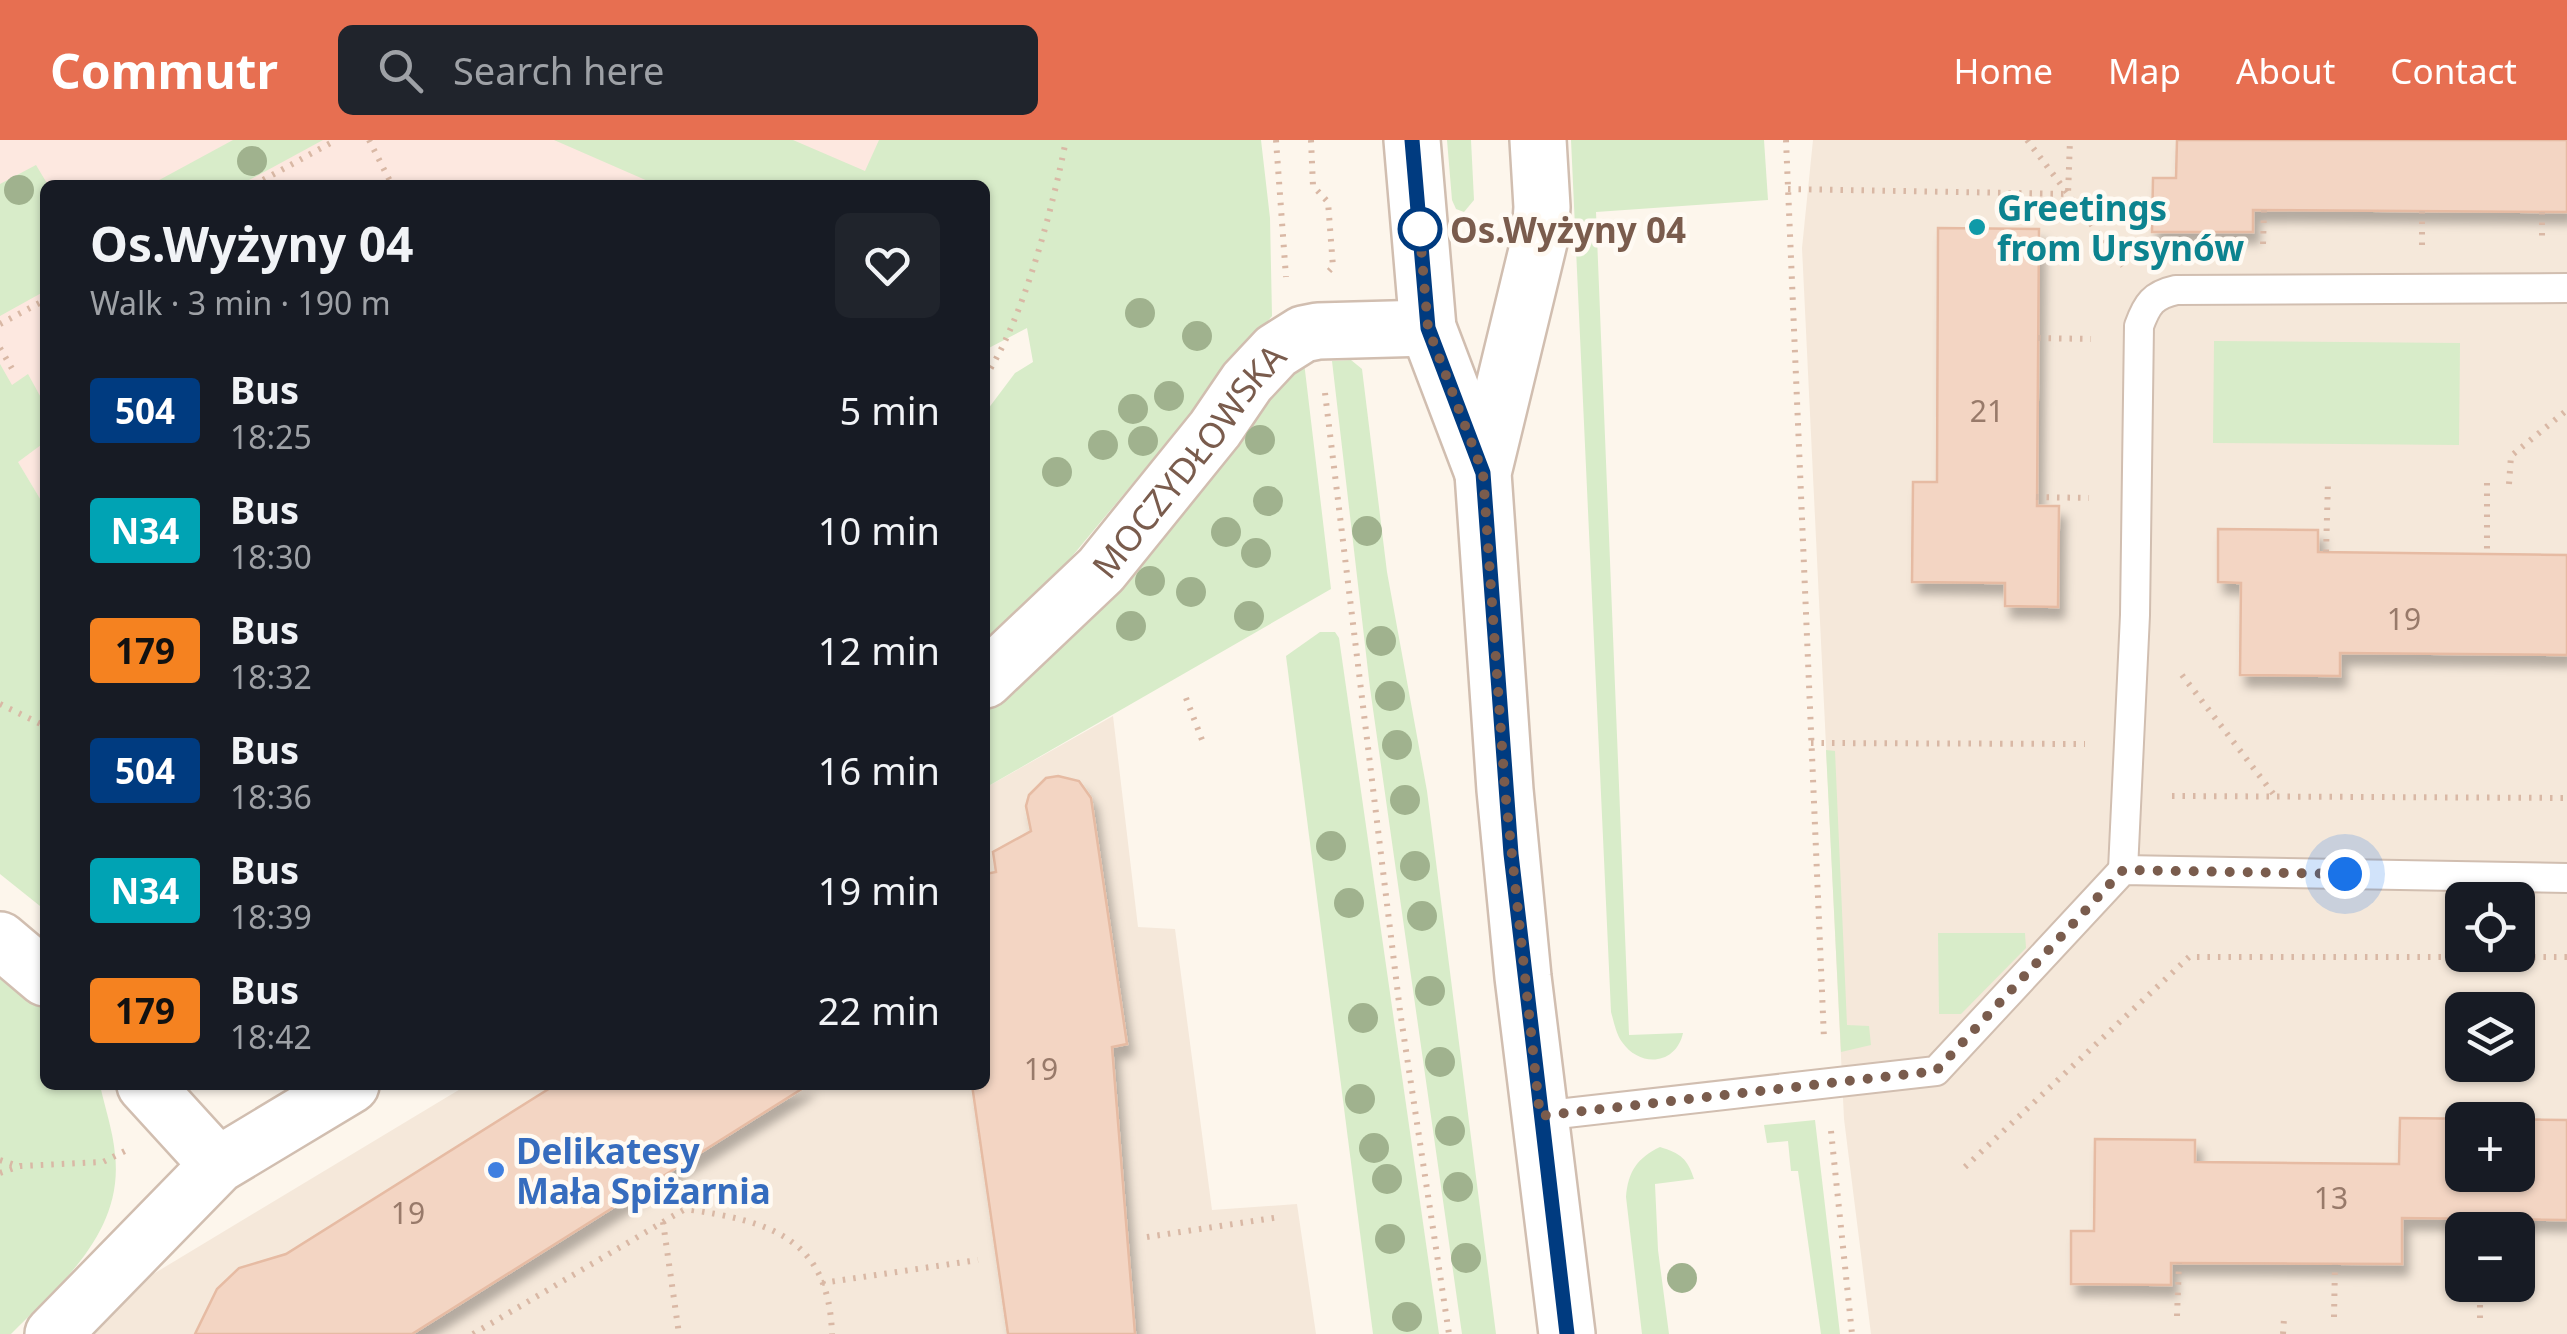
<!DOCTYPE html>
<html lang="en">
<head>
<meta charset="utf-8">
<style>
  :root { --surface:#171b24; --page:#20242c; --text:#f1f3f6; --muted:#9ea1a6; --accent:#e76f51 }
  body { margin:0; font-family:"Noto Sans",sans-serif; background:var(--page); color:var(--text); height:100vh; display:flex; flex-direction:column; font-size:38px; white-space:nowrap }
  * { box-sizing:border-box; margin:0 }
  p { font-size:32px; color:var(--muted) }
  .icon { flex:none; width:55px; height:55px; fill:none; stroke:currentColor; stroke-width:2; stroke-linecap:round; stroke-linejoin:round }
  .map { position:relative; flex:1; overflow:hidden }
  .details { position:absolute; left:40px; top:40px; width:950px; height:910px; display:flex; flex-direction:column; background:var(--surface); border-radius:15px; box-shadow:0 2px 8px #0004 }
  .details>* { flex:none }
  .badge { padding:0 20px; border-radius:8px; font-size:35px; line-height:65px }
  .tools { position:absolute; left:2445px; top:742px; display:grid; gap:20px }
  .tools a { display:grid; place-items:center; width:90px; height:90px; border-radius:15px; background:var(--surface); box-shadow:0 2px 8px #0004; font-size:50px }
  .you { position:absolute; width:50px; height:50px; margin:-25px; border:8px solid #fff; border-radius:50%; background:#1a73e8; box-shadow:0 0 0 15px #1a73e833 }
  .map>.badge { position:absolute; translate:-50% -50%; box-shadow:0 0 0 5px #fff }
  .round { display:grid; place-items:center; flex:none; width:105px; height:105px; border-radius:15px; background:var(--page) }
  .overview { display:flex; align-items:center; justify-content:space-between; height:170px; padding:0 50px }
  h1 { font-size:48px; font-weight:700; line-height:75px }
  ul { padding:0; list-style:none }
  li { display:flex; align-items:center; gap:30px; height:120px; padding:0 50px }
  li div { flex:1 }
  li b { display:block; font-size:38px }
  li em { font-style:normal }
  li .badge { min-width:110px; font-weight:700; text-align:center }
  header { display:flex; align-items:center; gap:60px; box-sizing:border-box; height:140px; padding:0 50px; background:var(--accent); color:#fff }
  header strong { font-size:48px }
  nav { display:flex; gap:55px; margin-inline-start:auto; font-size:35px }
  .search { width:700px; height:90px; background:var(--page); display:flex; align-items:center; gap:25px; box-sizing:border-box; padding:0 35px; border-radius:15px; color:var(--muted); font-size:38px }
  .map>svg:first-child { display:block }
  .residential { fill:#f5e8da; fill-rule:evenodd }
  .commercial { fill:#fde8e0 }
  .green { fill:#d8ecc9 }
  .building { fill:#f3d5c3; stroke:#e6bba3; stroke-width:2.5; fill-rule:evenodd; filter:url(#shadow) }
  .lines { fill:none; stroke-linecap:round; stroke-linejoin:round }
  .service-casing { stroke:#d1beb0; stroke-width:32 }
  .minor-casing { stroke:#d1beb0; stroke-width:60 }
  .tertiary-casing { stroke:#d1beb0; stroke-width:60 }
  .path { stroke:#d9b8a5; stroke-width:6; stroke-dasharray:2.5 8; stroke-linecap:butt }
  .service { stroke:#fff; stroke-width:28 }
  .minor { stroke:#fff; stroke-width:55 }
  .tertiary { stroke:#fff; stroke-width:55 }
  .tree { fill:#a0b28e }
  .line-casing { stroke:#fff; stroke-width:22 }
  .line { stroke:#003b80; stroke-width:15 }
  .walk { stroke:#7a5c4d; stroke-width:10; stroke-dasharray:0 18 }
  .culture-dot { fill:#0f9aa8; stroke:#fffaf3; stroke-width:4 }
  .stop-dot { fill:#fff; stroke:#003b80; stroke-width:5 }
  .shop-dot { fill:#3f7fe0; stroke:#fffaf3; stroke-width:4 }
  .labels { text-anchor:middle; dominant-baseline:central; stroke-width:9; stroke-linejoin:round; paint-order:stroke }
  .number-label { font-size:30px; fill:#987a6a }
  .culture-label { font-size:35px; font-weight:bold; fill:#0d838f; stroke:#fffaf3; text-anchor:start }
  .stop-label { font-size:35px; font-weight:bold; fill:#7a5c4d; stroke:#fffaf3; text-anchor:start }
  .street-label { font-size:35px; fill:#7a5c4d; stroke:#fffaf3 }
  .shop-label { font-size:35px; font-weight:bold; fill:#366cbe; stroke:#fffaf3; text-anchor:start }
</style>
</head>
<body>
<header>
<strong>Commutr</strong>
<div class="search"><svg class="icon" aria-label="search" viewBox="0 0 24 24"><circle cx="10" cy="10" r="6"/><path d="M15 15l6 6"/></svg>Search here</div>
<nav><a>Home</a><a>Map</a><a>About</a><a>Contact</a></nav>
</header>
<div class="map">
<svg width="2567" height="1194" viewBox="0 0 2567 1194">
  <defs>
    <filter id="shadow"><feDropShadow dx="6" dy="11" stdDeviation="5" flood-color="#0004"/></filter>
  </defs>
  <rect width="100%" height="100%" fill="#fdf6ec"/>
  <g class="residential">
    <path d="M1813,0h754v1194h-696l-27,-215 -42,-871zM2462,760h56v55h-56zM2462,870h56v55h-56zM2462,980h56v55h-56zM2462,1090h56v55h-56z"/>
    <path d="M1113,576l25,211 37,2 37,281 85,-6 19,130h-1225l49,-52 327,-197h518v-297z"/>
  </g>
  <path class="commercial" d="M0,0h930l-18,45h-867v322l-45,-74z"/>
  <g class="green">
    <path d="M233,0h90l-83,45h-90z"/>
    <path d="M554,0h239l72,31 14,-31h382l9,78 2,98 -208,250 -79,77v-230l30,-40 18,-11 -6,-34 -42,22v-165h-328z"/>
    <path d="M1447,0h24l3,60 -10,12 -8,-3 -4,-9z"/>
    <path d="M1571,0h193l4,60 -172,12 33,823 54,-2c-7,32 -43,35 -61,9 -6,-8 -8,-20 -11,-30z"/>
    <path d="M36,25l12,20h-3v106l-45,25v-132z"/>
    <path d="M2214,201l246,2 -1,102 -246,-2z"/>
    <path d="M1351,220l11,9 25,203 40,219 69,543h-34l-92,-646 -38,-327z"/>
    <path d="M1304,222l27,227 -346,199v-75l38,-33 247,-287z"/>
    <path d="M0,224l12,21 16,-11 17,31v37l-27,20 27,45v403l-45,-36z"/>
    <path d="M1320,492h15l4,6 100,696h-66l-87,-678z"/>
    <path d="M1826,610l9,1 12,274 22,1 2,19 -30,7z"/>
    <path d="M1938,793h87l1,15 -65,66h-22z"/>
    <path d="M0,832l45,38v75h55c5,23 13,46 15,69 9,78 -54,130 -104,180h-11z"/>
    <path d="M1815,980l25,214h-19l-23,-163h-7l-3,-30 -21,2 -3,-18z"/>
    <path d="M1660,1007c20,6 28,12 34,32l-39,5 3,66 11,84h-27l-16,-137c2,-25 11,-39 34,-50z"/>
  </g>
  <g class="building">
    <path d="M2177,0h390v72l-314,-2v22h-101l1,-54h23z"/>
    <path d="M1938,88l101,1 -2,277h22l-1,101 -53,-1v-23l-93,-1 1,-100h24z"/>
    <path d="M2218,389l100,1v22l249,3v100l-227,-2v23l-100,-1 1,-92 -23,-1z"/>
    <path d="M1058,636l21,5 12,17 36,246 -15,3 23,287h-127l-36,-249h13v-211l11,-2 -3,-20 38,-21 -5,-25 3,-11 17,-17z"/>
    <path d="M555,945h253l-396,249h-217l22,-45 22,-21 47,-14z"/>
    <path d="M2400,978l167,2v100l-165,-2v46l-231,-1v22l-100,-1v-53h23l1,-92 100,1v22l204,2zM2462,980h56v55h-56z"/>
  </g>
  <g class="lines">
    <g class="service-casing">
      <g id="service">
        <path d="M2123,730l12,-255 4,-289c8,-22 14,-31 37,-36l391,-2"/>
        <path d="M1540,976l396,-45 187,-201 444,8"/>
      </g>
    </g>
    <g class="minor-casing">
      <g id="minor">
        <path id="s1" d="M985,540l116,-110 114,-141 32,-47 29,-31 27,-17 15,-3 110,-3"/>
        <path d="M0,800l45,38"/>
        <path d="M145,945l73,80"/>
        <path d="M53,1194l165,-169 133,-80"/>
      </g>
    </g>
    <g class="tertiary-casing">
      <g id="tertiary">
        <path d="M1412,0l16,188 55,145"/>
        <path d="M1538,0l4,67 -2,31 -57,235 22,317 18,187 44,357"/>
      </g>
    </g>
    <g class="path">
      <path d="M369,0l23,45"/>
      <path d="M1276,0l10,137"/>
      <path d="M1311,0l2,46 15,16 5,65 -4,4"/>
      <path d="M1786,0l38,899"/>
      <path d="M2027,0l96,126"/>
      <path d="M254,45l82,-45"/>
      <path d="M1788,49l280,5 2,-54"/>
      <path d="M2422,71v34"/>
      <path d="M2542,72v29"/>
      <path d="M2263,104l1,-34"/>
      <path d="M0,184l45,-24"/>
      <path d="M2038,198l53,1"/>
      <path d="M0,208l14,24"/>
      <path d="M985,237c38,-56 68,-170 81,-237"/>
      <path d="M1325,253l75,618 49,323"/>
      <path d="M2487,343v71"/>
      <path d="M2509,344l2,-28 56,-46"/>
      <path d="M2036,357l53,1"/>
      <path d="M2326,412l2,-70"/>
      <path d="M2182,535l93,121"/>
      <path d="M1186,558l18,47"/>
      <path d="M0,564l45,22"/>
      <path d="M1811,603l274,1"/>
      <path d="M2172,656l395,2"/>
      <path d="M1831,991l21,203"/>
      <path d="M0,1020l18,6"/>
      <path d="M1965,1027l224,-210h378"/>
      <path d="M0,1033l20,-7 83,-4 22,-11"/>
      <path d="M678,1045l7,24c82,12 144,27 147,125"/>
      <path d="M663,1082l16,112"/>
      <path d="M2481,1090l1,-11"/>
      <path d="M1147,1097l133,-20"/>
      <path d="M822,1143l156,-23"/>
      <path d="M2177,1176l2,-53"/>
      <path d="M2334,1177l1,-53"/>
      <path d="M2480,1178v-33"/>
      <path d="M473,1194l212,-125"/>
      <path d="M2283,1194l1,-16"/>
    </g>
    <use href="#service" class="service"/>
    <use href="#minor" class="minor"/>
    <use href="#tertiary" class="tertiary"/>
  </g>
  <g class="tree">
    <circle cx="252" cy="21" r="15"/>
    <circle cx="19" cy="50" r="15"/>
    <circle cx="1140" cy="173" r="15"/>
    <circle cx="1197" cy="196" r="15"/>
    <circle cx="1169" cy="256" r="15"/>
    <circle cx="1133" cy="269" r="15"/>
    <circle cx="1260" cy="300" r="15"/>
    <circle cx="1143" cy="301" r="15"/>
    <circle cx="1103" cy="305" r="15"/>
    <circle cx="1057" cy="332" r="15"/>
    <circle cx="1268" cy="361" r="15"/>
    <circle cx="1367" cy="391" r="15"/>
    <circle cx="1226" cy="392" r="15"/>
    <circle cx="1256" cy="413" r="15"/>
    <circle cx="1150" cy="441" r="15"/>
    <circle cx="1191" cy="452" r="15"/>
    <circle cx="1249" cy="476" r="15"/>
    <circle cx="1131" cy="486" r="15"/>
    <circle cx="1381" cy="501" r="15"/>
    <circle cx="1390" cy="556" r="15"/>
    <circle cx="1397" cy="605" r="15"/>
    <circle cx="1405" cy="660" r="15"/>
    <circle cx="1331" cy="706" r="15"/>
    <circle cx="1415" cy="726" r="15"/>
    <circle cx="1349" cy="763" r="15"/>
    <circle cx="1422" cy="776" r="15"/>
    <circle cx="1430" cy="851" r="15"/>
    <circle cx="1363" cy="878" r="15"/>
    <circle cx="1440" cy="922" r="15"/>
    <circle cx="1360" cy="959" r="15"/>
    <circle cx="1450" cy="991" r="15"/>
    <circle cx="1374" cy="1008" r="15"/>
    <circle cx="1387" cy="1039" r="15"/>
    <circle cx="1458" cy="1047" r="15"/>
    <circle cx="1390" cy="1099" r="15"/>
    <circle cx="1466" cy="1118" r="15"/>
    <circle cx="1682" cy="1138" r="15"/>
    <circle cx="1407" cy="1177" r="15"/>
  </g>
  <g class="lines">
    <g class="line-casing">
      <path id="line" d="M1412,0l16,188 55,145 28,381 56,480"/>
    </g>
    <use href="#line" class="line"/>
    <path class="walk" d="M1420,89l-1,-6 9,105 55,145 22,317 35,326 396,-45 187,-201 222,4"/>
  </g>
  <circle class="culture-dot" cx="1977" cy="87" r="10"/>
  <circle class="stop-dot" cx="1420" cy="89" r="20"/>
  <circle class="shop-dot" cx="496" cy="1030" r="10"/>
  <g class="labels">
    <g class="number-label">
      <text x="1987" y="270">21</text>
      <text x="2404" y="478">19</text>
      <text x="1041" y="928">19</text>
      <text x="2331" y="1057">13</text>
      <text x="408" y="1072">19</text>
    </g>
    <g class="culture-label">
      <text x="1997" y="67">Greetings<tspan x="1997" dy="40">from Ursynów</tspan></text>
    </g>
    <g class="stop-label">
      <text x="1450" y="89">Os.Wyżyny 04</text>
    </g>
    <g class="street-label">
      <text stroke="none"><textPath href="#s1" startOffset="300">MOCZYDŁOWSKA</textPath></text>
    </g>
    <g class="shop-label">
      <text x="516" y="1010">Delikatesy<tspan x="516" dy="40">Mała Spiżarnia</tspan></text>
    </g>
  </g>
</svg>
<div class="tools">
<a><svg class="icon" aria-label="locate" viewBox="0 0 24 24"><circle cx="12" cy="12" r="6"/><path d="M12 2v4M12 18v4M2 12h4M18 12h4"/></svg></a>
<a><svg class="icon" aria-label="layers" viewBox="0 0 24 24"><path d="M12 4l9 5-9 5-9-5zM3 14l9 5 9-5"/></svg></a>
<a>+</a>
<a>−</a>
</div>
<div class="you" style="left:2345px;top:734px"></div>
<section class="details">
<div class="overview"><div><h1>Os.Wyżyny 04</h1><p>Walk · 3 min · 190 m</p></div><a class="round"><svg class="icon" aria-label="heart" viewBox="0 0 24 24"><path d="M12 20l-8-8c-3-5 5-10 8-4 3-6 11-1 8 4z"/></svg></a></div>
<ul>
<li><span class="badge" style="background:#003b80;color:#fff">504</span><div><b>Bus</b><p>18:25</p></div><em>5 min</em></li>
<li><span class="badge" style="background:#00a3b4;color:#fff">N34</span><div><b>Bus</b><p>18:30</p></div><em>10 min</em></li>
<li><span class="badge" style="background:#f58220;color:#111">179</span><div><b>Bus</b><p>18:32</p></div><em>12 min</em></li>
<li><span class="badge" style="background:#003b80;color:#fff">504</span><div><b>Bus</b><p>18:36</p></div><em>16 min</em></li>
<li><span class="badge" style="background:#00a3b4;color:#fff">N34</span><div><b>Bus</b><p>18:39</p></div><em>19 min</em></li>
<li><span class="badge" style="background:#f58220;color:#111">179</span><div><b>Bus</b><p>18:42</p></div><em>22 min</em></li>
</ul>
</section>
</div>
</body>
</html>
